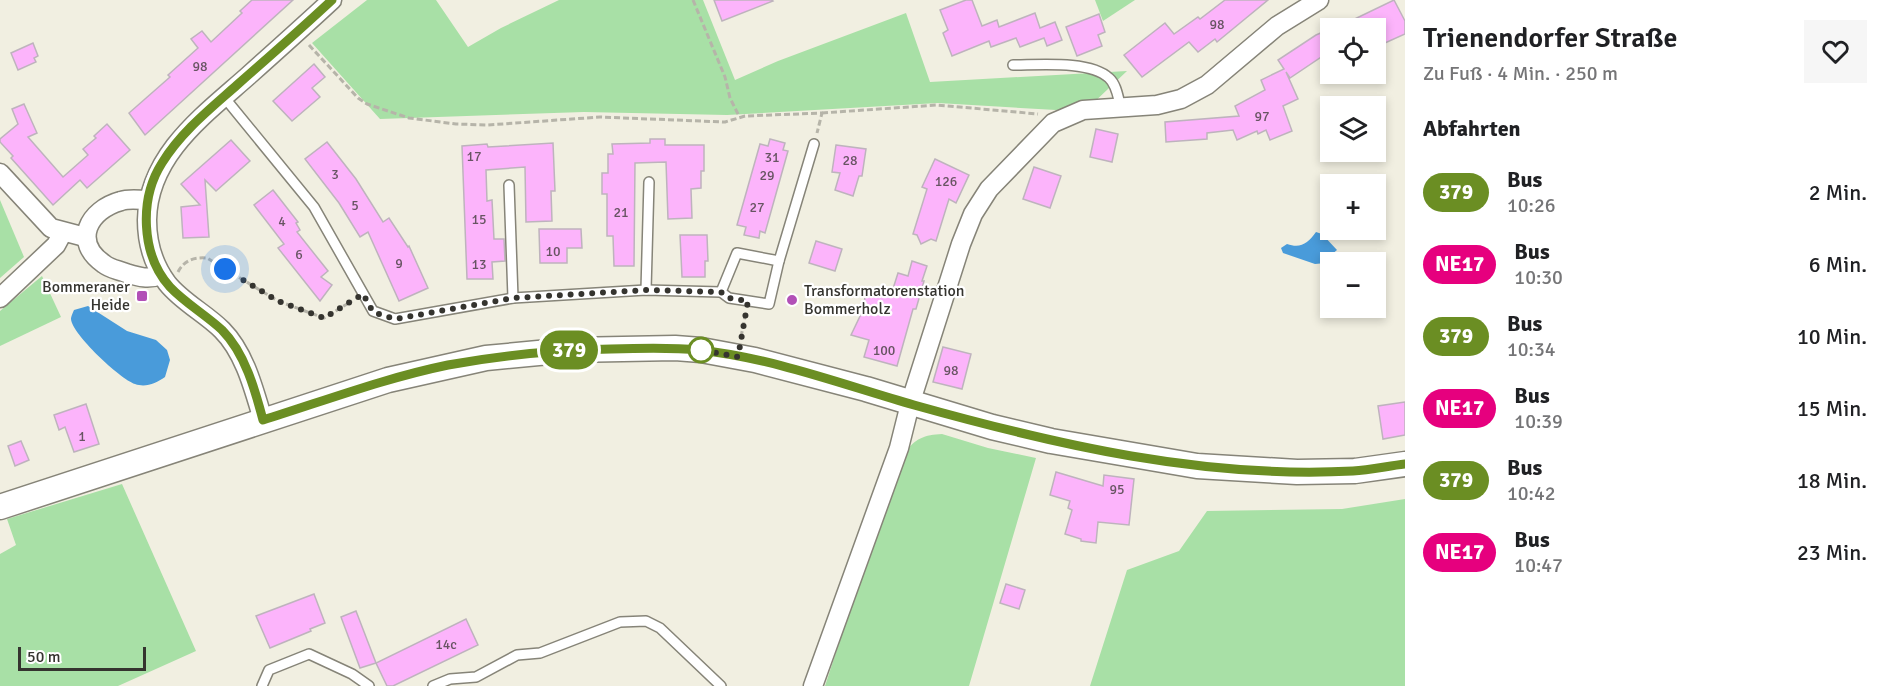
<!DOCTYPE html>
<html lang="de">
<head>
<meta charset="utf-8">
<style>
  :root { --surface:#fff; --page:#f6f6f6; --text:#202124; --muted:#757577 }
  body { margin:0; font-family:Signika,sans-serif; background:var(--page); color:var(--text); height:100vh; display:flex; flex-direction:column; font-size:22px; white-space:nowrap }
  * { box-sizing:border-box; margin:0 }
  p { font-size:20px; color:var(--muted) }
  .icon { flex:none; width:33px; height:33px; fill:none; stroke:currentColor; stroke-width:2; stroke-linecap:round; stroke-linejoin:round }
  .map { position:relative; flex:1; overflow:hidden }
  .panel { display:flex; flex-direction:column; background:var(--surface); width:480px }
  .panel>* { flex:none }
  .badge { padding:0 12px; border-radius:20px; font-size:21px; line-height:39px }
  .buttons { position:absolute; left:1320px; top:18px; display:grid; gap:12px }
  .buttons a { display:grid; place-items:center; width:66px; height:66px; border-radius:0px; background:var(--surface); box-shadow:0 3px 9px #0003; font-size:30px }
  .scale { position:absolute; left:18px; bottom:15px; width:128px; box-sizing:border-box; padding-left:6px; border:3px solid #35342f; border-top:0; font-size:16px; line-height:21px; white-space:nowrap; color:#35342f; -webkit-text-stroke:4px #fff; paint-order:stroke }
  .you { position:absolute; width:30px; height:30px; margin:-15px; border:4px solid #fff; border-radius:50%; background:#1a73e8; box-shadow:0 0 0 9px #1a73e833 }
  .map>.badge { position:absolute; translate:-50% -50%; box-shadow:0 0 0 3px #fff }
  h2 { padding:0 18px; font-size:22px; line-height:54px }
  .round { display:grid; place-items:center; flex:none; width:63px; height:63px; border-radius:0px; background:var(--page) }
  .summary { display:flex; align-items:center; justify-content:space-between; height:102px; padding:0 18px }
  h1 { font-size:28px; font-weight:600; line-height:45px }
  ul { padding:0; list-style:none }
  li { display:flex; align-items:center; gap:18px; height:72px; padding:0 18px }
  li div { flex:1 }
  li b { display:block; font-size:22px }
  li em { font-style:normal }
  li .badge { min-width:66px; font-weight:700; text-align:center }
  main { display:flex; flex:1; min-height:0 }
  .map>svg:first-child { display:block }
  .green { fill:#a8e0a6 }
  .water { fill:#499bda }
  .building { fill:#fcb4fb; stroke:#beb3bd; stroke-width:1.5 }
  .lines { fill:none; stroke-linecap:round; stroke-linejoin:round }
  .lane-casing { stroke:#868478; stroke-width:12 }
  .street-casing { stroke:#868478; stroke-width:21 }
  .secondary-casing { stroke:#868478; stroke-width:27 }
  .path { stroke:#b6b4a9; stroke-width:3; stroke-dasharray:6 3; stroke-linecap:butt }
  .lane { stroke:#fff; stroke-width:9 }
  .street { stroke:#fff; stroke-width:18 }
  .secondary { stroke:#fff; stroke-width:24 }
  .line-casing { stroke:#fff; stroke-width:14 }
  .line { stroke:#6b8e23; stroke-width:9 }
  .walk { stroke:#35342f; stroke-width:6; stroke-dasharray:0 10.8 }
  .poi-dot { fill:#b250b7; stroke:#fff; stroke-width:2 }
  .stop-dot { fill:#fff; stroke:#6b8e23; stroke-width:3 }
  .labels { text-anchor:middle; dominant-baseline:central; stroke-width:4.5; stroke-linejoin:round; paint-order:stroke }
  .number-label { font-size:14px; fill:#675462 }
  .poi-label { font-size:16px; fill:#35342f; stroke:#fff; text-anchor:end }
</style>
</head>
<body>
<main>
<div class="map">
<svg width="1405" height="686" viewBox="0 0 1405 686">
  <rect width="100%" height="100%" fill="#f1efe1"/>
  <g class="green">
    <path d="M367,0h69l32,47 33,-19 58,-28h144l32,80 43,-19 128,-48 24,69 197,-11 -38,36 -33,3 -118,-7 -211,12 -143,-3 -204,7 -68,-76z"/>
    <path d="M1095,0h40l-32,21z"/>
    <path d="M0,200l24,57 -24,21z"/>
    <path d="M42,276l19,41 -61,29v-35z"/>
    <path d="M942,434l46,14 48,10 -67,228h-144l41,-125 39,-107c9,-16 20,-19 37,-20z"/>
    <path d="M122,484l74,167 -78,35h-118v-132l16,-9 -9,-26z"/>
    <path d="M1405,499v187h-315l37,-116 52,-19 28,-40 135,-2z"/>
  </g>
  <g class="water">
    <path d="M1316,232l6,2 15,16 -6,5 -5,8 -11,1 -32,-11 -2,-5 6,-4c14,5 21,-1 29,-12z"/>
    <path d="M88,306l39,25 29,9 11,10 3,10 -5,17c-9,6 -19,11 -30,7 -15,-5 -63,-50 -64,-65 0,-2 2,-7 3,-9z"/>
  </g>
  <g class="building">
    <path d="M252,0h41l-148,135 -16,-22 41,-36 -2,-2 30,-27 -7,-9 11,-8 9,11 31,-29 -2,-2z"/>
    <path d="M714,0h58l1,1 -51,20z"/>
    <path d="M966,0h6l10,26 15,-6 2,7 36,-14 5,15 15,-6 7,18 -15,6 -3,-8 -24,9 -4,-9 -25,9 -2,-6 -37,15 -9,-23 5,-3 -8,-20z"/>
    <path d="M1225,0h43l-51,42 -2,-3 -17,13 -9,-10 -47,35 -18,-22 41,-32 9,11 24,-17 2,2z"/>
    <path d="M1394,0l11,21v13l-29,13v-19h-40z"/>
    <path d="M1099,14l6,18 -7,3 4,11 -25,10 -11,-29z"/>
    <path d="M1330,29v22l-40,27 -4,-6 12,27 -15,7 9,25 -22,9 -4,-10 -8,4 -1,-3 -20,9 -4,-10 -26,3v6l-41,3 -1,-20 74,-6 -4,-10 30,-16 -4,-10 23,-11 -6,-9 38,-25z"/>
    <path d="M33,43l5,13 -4,2 2,4 -18,8 -7,-17z"/>
    <path d="M314,64l11,13 -13,11 8,9 -28,24 -19,-20z"/>
    <path d="M24,104l13,29 -9,4 35,40 25,-22 -5,-6 13,-11 -2,-2 13,-12 23,26 -43,38 -7,-8 -27,25 -42,-47 2,-2 -13,-14v-3l18,-15 -6,-15z"/>
    <path d="M1096,129l22,5 -6,28 -22,-5z"/>
    <path d="M650,139h15v6h39v26h-3v17l-10,1 1,29 -24,1 -2,-57 -31,1 -1,103h-20l-1,-30h-6v-42h-5v-21h6v-19h5l-1,-10 38,-1z"/>
    <path d="M770,139l15,4 -2,7 5,1 -23,82 -5,-2 -1,7 -15,-3 2,-8 -9,-2 23,-81 8,2z"/>
    <path d="M231,140l19,21 -34,30 -11,-11 4,57 -26,1 -2,-31 19,-2 -19,-21z"/>
    <path d="M327,142l29,37 27,43 6,-4 19,29 1,-1 19,42 -29,13 -31,-69 -8,5 -21,-34 -34,-44z"/>
    <path d="M553,143l2,48h-4l1,30 -26,1 -1,-55 -39,3 1,31 5,-1 2,39h10l1,22 -13,1 1,17h-26l-5,-133 25,-2 1,3z"/>
    <path d="M836,145l30,4 -4,27h-3l-6,20 -18,-6 5,-17 -8,-1z"/>
    <path d="M935,159l34,16 -13,28 -7,-4 -13,42 -5,-2 -10,5 -4,-9 -4,-1 14,-45 -5,-2z"/>
    <path d="M1034,167l27,9 -11,32 -27,-9z"/>
    <path d="M273,190l25,32 -2,1 4,7 -3,2 31,39 -7,6 11,8 -12,16 -42,-53 6,-4 -30,-39z"/>
    <path d="M539,229h42l1,19h-15v15h-27z"/>
    <path d="M680,235h27l1,26h-3v16h-23z"/>
    <path d="M816,241l26,8 -7,22 -26,-8z"/>
    <path d="M912,261l15,5 -5,15h2l-8,28h-3l-16,57 -33,-9 5,-17 -18,-5 11,-23 5,-24 24,7 7,-22 10,3z"/>
    <path d="M943,347l28,7 -9,35 -29,-7z"/>
    <path d="M1405,402v33l-22,4 -5,-33z"/>
    <path d="M86,404l13,40 -25,8 -9,-25 -6,3 -5,-15z"/>
    <path d="M21,441l8,19 -14,6 -7,-20z"/>
    <path d="M1056,472l47,14 1,-11 30,4 -5,46 -31,-3 -2,21 -15,-2v-2l-16,-5 7,-24 -4,-2 2,-7 -20,-6z"/>
    <path d="M1006,584l19,6 -6,19 -19,-6z"/>
    <path d="M314,594l11,29 -15,6 1,2 -41,17 -14,-32z"/>
    <path d="M356,611l20,52 -16,5 -19,-51z"/>
    <path d="M466,619l12,26 -85,41h-6l-11,-23z"/>
  </g>
  <g class="lines">
    <g class="lane-casing">
      <g id="lane">
        <path d="M1013,65c25,0 77,-5 96,13 8,7 9,20 12,30"/>
        <path d="M224,97l90,110 59,104 22,8 118,-21 133,-8 75,2 8,6 40,6 10,-43 35,-117"/>
        <path d="M509,185l4,113"/>
        <path d="M646,290l3,-108"/>
        <path d="M721,292l16,-39 42,8"/>
        <path d="M262,686l7,-16 40,-16 43,20 17,12"/>
        <path d="M433,686l17,-7 26,-2 41,-22 23,-2 80,-31 26,-1 14,7 61,58"/>
      </g>
    </g>
    <g class="street-casing">
      <g id="street">
        <path d="M0,173l51,55 34,9"/>
        <path d="M148,200c-8,0 -19,-2 -27,1 -33,9 -49,41 -17,63 6,5 15,6 22,9 13,4 22,7 35,2"/>
        <path d="M0,298l56,-53 7,-13"/>
        <path d="M263,420c-9,-30 -18,-67 -41,-90 -17,-17 -40,-28 -55,-47 -14,-19 -20,-40 -20,-63 1,-65 57,-105 101,-144 28,-25 56,-50 84,-76"/>
        <path d="M813,686l86,-238 11,-44 51,-160 12,-30 16,-25 64,-66 30,-13 74,-5 24,-6 26,-14 70,-59 42,-26"/>
      </g>
    </g>
    <g class="secondary-casing">
      <path id="secondary" d="M0,507l388,-127 98,-22 84,-8 105,-2 26,2 54,10 111,29 126,38 59,14 146,25 100,6 58,-1 50,-7"/>
    </g>
    <g class="path">
      <path d="M693,0l32,77 5,21 9,18"/>
      <path d="M309,45l49,53 9,6 42,14 47,6 32,1 112,-8 125,5 20,-6 77,-3 -5,20"/>
      <path d="M822,113l115,-8 101,9"/>
      <path d="M178,272c6,-12 17,-15 29,-14l71,43 46,17 28,-17"/>
      <path d="M741,337l5,-26"/>
    </g>
    <use href="#lane" class="lane"/>
    <use href="#street" class="street"/>
    <use href="#secondary" class="secondary"/>
  </g>
  <g class="lines">
    <g class="line-casing">
      <path id="line" d="M332,0c-31,29 -63,57 -95,85 -27,24 -56,47 -75,78 -23,36 -21,92 8,124 15,16 36,28 52,43 23,23 33,60 41,90 61,-19 122,-42 185,-55 54,-10 108,-15 163,-16 29,-1 59,-2 88,1 74,8 145,35 215,55 143,40 290,74 439,66 17,-1 35,-5 52,-7"/>
    </g>
    <use href="#line" class="line"/>
    <path class="walk" d="M225,269l53,32 46,17 39,-24 10,18 22,7 118,-21 133,-8 75,2 8,6 19,3 -10,56 -37,-7"/>
  </g>
  <g class="poi-dot">
    <rect x="136" y="290" width="12" height="12" rx="3"/>
    <circle cx="792" cy="300" r="6"/>
  </g>
  <circle class="stop-dot" cx="701" cy="350" r="12"/>
  <g class="labels">
    <g class="number-label">
      <text x="1217" y="24">98</text>
      <text x="200" y="66">98</text>
      <text x="1262" y="116">97</text>
      <text x="474" y="156">17</text>
      <text x="772" y="157">31</text>
      <text x="850" y="160">28</text>
      <text x="335" y="174">3</text>
      <text x="767" y="175">29</text>
      <text x="946" y="181">126</text>
      <text x="355" y="205">5</text>
      <text x="757" y="207">27</text>
      <text x="621" y="212">21</text>
      <text x="479" y="219">15</text>
      <text x="282" y="221">4</text>
      <text x="553" y="251">10</text>
      <text x="299" y="254">6</text>
      <text x="399" y="263">9</text>
      <text x="479" y="264">13</text>
      <text x="884" y="350">100</text>
      <text x="951" y="370">98</text>
      <text x="82" y="436">1</text>
      <text x="1117" y="489">95</text>
      <text x="446" y="644">14c</text>
    </g>
    <g class="poi-label">
      <text x="130" y="287">Bommeraner<tspan x="130" dy="18">Heide</tspan></text>
      <text x="804" y="291" text-anchor="start">Transformatorenstation<tspan x="804" dy="18">Bommerholz</tspan></text>
    </g>
  </g>
</svg>
<div class="buttons">
<a><svg class="icon" aria-label="locate" viewBox="0 0 24 24"><circle cx="12" cy="12" r="6"/><path d="M12 2v4M12 18v4M2 12h4M18 12h4"/></svg></a>
<a><svg class="icon" aria-label="layers" viewBox="0 0 24 24"><path d="M12 4l9 5-9 5-9-5zM3 14l9 5 9-5"/></svg></a>
<a>+</a>
<a>−</a>
</div>
<div class="scale">50 m</div>
<div class="you" style="left:225px;top:269px"></div>
<b class="badge" style="left:569px;top:350px;background:#6b8e23;color:#fff">379</b>
</div>
<section class="panel">
<div class="summary"><div><h1>Trienendorfer Straße</h1><p>Zu Fuß · 4 Min. · 250 m</p></div><a class="round"><svg class="icon" aria-label="heart" viewBox="0 0 24 24"><path d="M12 20l-8-8c-3-5 5-10 8-4 3-6 11-1 8 4z"/></svg></a></div>
<h2>Abfahrten</h2>
<ul>
<li><span class="badge" style="background:#6b8e23;color:#fff">379</span><div><b>Bus</b><p>10:26</p></div><em>2 Min.</em></li>
<li><span class="badge" style="background:#e6007e;color:#fff">NE17</span><div><b>Bus</b><p>10:30</p></div><em>6 Min.</em></li>
<li><span class="badge" style="background:#6b8e23;color:#fff">379</span><div><b>Bus</b><p>10:34</p></div><em>10 Min.</em></li>
<li><span class="badge" style="background:#e6007e;color:#fff">NE17</span><div><b>Bus</b><p>10:39</p></div><em>15 Min.</em></li>
<li><span class="badge" style="background:#6b8e23;color:#fff">379</span><div><b>Bus</b><p>10:42</p></div><em>18 Min.</em></li>
<li><span class="badge" style="background:#e6007e;color:#fff">NE17</span><div><b>Bus</b><p>10:47</p></div><em>23 Min.</em></li>
</ul>
</section>
</main>
</body>
</html>
